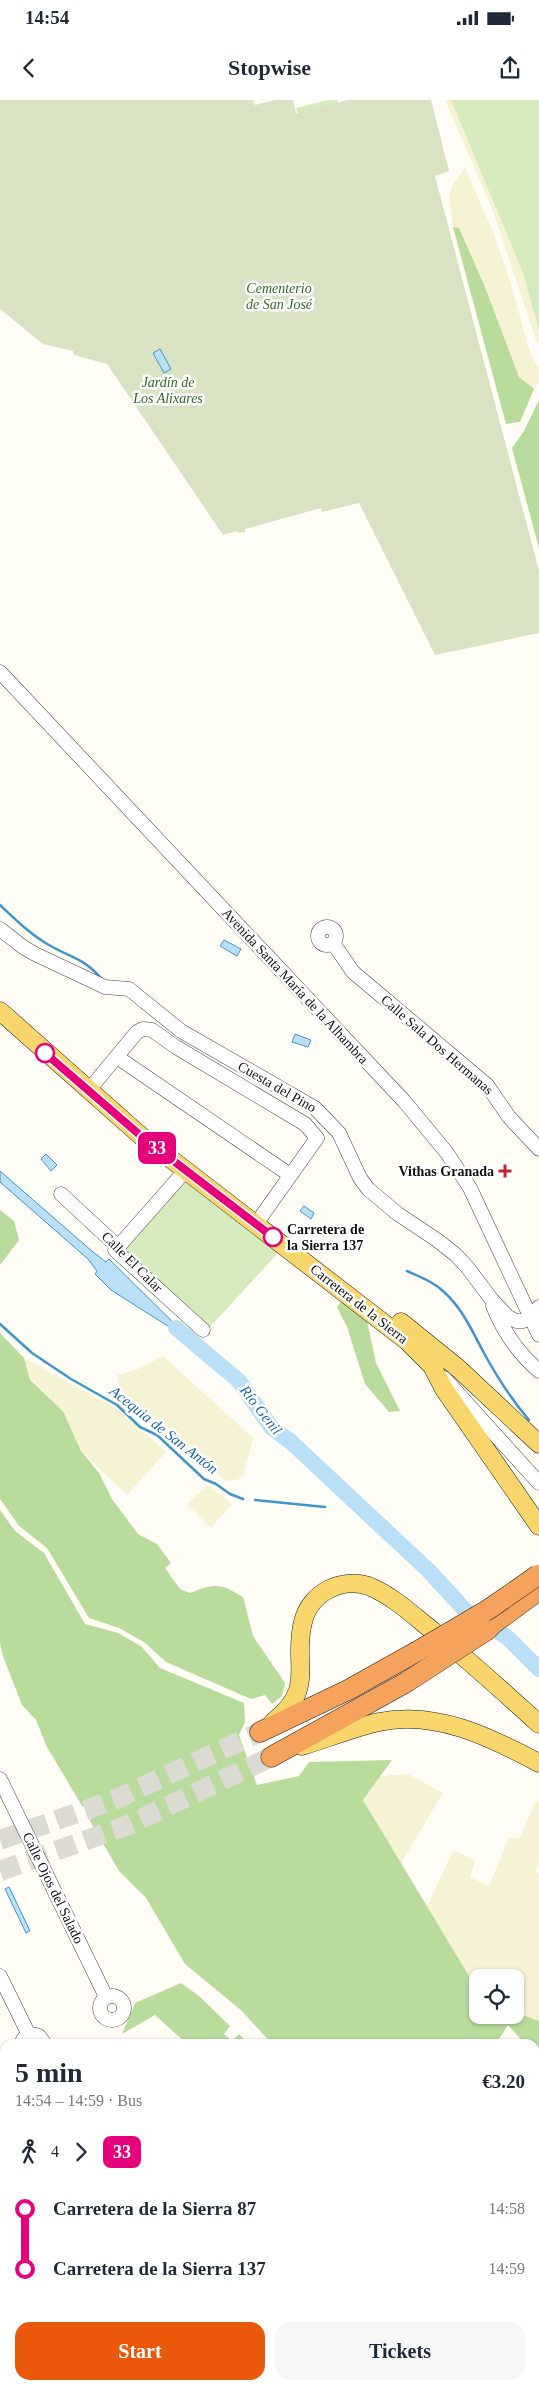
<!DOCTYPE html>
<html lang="en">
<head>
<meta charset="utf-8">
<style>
  :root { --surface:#fff; --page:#f6f6f7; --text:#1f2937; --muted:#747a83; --accent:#ea580c }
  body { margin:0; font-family:Georgia,serif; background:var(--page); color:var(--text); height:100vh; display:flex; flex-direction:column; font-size:19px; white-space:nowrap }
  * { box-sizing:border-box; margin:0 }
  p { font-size:16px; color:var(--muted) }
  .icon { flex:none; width:28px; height:28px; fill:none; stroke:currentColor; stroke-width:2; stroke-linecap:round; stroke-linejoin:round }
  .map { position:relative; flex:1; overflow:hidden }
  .sheet { position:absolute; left:0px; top:1939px; width:540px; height:351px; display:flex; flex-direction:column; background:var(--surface); border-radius:15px 15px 0 0; box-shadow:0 1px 4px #0004 }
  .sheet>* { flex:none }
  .badge { padding:0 10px; border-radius:8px; font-size:18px; line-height:32px }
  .controls { position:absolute; left:469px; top:1869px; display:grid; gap:10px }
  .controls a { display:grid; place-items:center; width:55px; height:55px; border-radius:10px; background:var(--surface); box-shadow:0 1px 4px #0004; font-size:25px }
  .map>.badge { position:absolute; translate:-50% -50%; box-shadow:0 0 0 2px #fff }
  .legs { display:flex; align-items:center; gap:8px; height:55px; padding:0 15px; font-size:16px }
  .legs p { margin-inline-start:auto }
  .overview { display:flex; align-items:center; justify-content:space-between; height:85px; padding:0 15px }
  h1 { font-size:28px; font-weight:800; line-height:38px }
  .cta { display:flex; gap:10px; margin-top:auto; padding:10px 15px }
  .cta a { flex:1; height:58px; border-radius:15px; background:var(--accent); color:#fff; font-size:20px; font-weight:800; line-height:58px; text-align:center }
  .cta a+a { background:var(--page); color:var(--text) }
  ul { padding:0 15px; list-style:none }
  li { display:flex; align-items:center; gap:18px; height:60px; font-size:19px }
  li i { display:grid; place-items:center; width:8px; height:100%; margin:0 6px; background:currentColor }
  li i::after { content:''; width:12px; height:12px; margin:-6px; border:4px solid; border-radius:50%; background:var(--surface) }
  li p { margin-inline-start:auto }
  li:first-child i { background:linear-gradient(#0000 50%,currentColor 0) }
  li:last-child i { background:linear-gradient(currentColor 50%,#0000 0) }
  .status { display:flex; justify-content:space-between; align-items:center; height:35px; padding:0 25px; background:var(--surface); direction:ltr }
  .status svg { height:14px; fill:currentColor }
  header { display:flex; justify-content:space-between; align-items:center; height:65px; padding:0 15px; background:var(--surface); font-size:22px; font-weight:800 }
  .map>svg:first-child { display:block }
  .farmland { fill:#f6f3d4 }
  .green { fill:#d5ebbd }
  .forest { fill:#b9dc9c }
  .cemetery { fill:#d9e3c4 }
  .water { fill:#b9e0f7; stroke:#3f96cf }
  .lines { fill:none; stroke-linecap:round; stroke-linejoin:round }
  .stream { stroke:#3f96cf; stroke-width:2.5 }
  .river { stroke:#b9e0f7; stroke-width:16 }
  .highway-tunnel { stroke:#dbdad3; stroke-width:20; stroke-dasharray:20 10; stroke-linecap:butt }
  .minor-casing { stroke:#444; stroke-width:15 }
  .major-casing { stroke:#222; stroke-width:19 }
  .highway-casing { stroke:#222; stroke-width:21 }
  .minor { stroke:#fff; stroke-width:14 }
  .major { stroke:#f9d66b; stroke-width:18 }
  .highway { stroke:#f5a25d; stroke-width:20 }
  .highway-bridge-casing { stroke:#222; stroke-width:21; stroke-linecap:butt }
  .highway-bridge { stroke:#f5a25d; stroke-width:20 }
  .line-1-casing { stroke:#fff; stroke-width:11 }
  .line-1 { stroke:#e6007b; stroke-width:8 }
  .stop-1-dot { fill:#fff; stroke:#e6007b; stroke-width:2.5 }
  .poi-dot { fill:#c3262f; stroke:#fff; stroke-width:2 }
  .labels { text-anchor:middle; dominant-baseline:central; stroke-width:5; stroke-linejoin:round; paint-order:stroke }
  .park-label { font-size:14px; font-style:italic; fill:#2f6b1f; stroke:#fff }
  .street-label { font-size:14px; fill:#111; stroke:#fff }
  .poi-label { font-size:14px; font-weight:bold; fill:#111; stroke:#fff; text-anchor:end }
  .stop-label { font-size:14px; font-weight:bold; fill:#111; stroke:#fff; text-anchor:start }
  .water-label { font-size:15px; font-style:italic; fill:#1768a6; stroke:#fff }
</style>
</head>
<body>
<div class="status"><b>14:54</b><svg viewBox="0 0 49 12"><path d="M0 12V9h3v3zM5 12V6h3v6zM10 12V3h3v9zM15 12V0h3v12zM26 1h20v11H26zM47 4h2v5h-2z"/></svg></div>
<header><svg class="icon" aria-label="back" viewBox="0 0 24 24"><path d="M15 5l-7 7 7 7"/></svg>Stopwise<svg class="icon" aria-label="share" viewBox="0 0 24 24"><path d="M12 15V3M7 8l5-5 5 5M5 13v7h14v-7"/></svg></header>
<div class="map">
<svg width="539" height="2289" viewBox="0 0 539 2289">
  <rect width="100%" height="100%" fill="#fffdf5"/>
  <g class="farmland">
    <path d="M445,0h86l8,19v230l-46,-138z"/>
    <path d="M465,67l28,65 17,49 20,72 9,16v14l-5,6 -15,-11 -34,-91 -26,-58 -6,-2 -4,-30 3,-11z"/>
    <path d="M163,1256l90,82 -9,36 -7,6 -9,1 -24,-15 -80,-64 -5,-14 -2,-13 21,-6z"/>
    <path d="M24,1258l93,51 49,43 -39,43 -46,-44 -18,-40 -33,-31z"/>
    <path d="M208,1385l24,19 -21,24 -24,-24z"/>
    <path d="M408,1674l35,19 -42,70 -38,-63 17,-24z"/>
    <path d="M536,1701l3,1v59l-4,11 4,2v147l-24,-9v-34h-37l-1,6 -8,-8 -42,-69 26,-57 22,10 -5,17 19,9 20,-49 10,2z"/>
    <path d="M535,2157l4,1v131h-340l5,-4h331z"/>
  </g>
  <g class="green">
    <path d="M328,0h9l1,3 -40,10 -2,-5z"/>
    <path d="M451,0h88v231l-15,-56z"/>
    <path d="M182,1080l96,73 -70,76 -87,-80z"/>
  </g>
  <g class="forest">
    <path d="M453,127l6,1 26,59 34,90 15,12 -14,33 -14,2z"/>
    <path d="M539,300v148l-27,-100 12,-17z"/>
    <path d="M0,1110l14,11 5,19 -19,25z"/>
    <path d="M342,1200l25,21 9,42 24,48 -11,1 -24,-28 -18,-57 -10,-20z"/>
    <path d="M0,1233l24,25 6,22 33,31 18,40 18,22 13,26 26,35 19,10 14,19 -6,5 15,21 10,4c24,-10 31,-10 53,4l10,39 32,47 -3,13 -10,8 -7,-9 -14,4 -85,-37 -22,-20 -25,-14 -30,-10 -42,-70 -28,-22 -19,-27z"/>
    <path d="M0,1410l15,21 29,22 41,71 33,9 23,13 19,22 84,35 1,19 -6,13 18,50 42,-9 10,-14 83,-2 -29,40 106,176 8,8 1,31h37v-3l24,9v219l-4,-5v-191h-10l-17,-19 -12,19h-224l-30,-33 -57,-47 -39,-66 -27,-27 -29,-50 1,-6 -4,-7 -5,-2 -35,-59 -11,-27 -14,-15 -19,-49 -3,-13z"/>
    <path d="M181,1883l18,13 31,30 -6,8 8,7 7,-7 10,10h-62l-32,-29 -33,19 13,-31z"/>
  </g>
  <path class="cemetery" d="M0,0h253l2,5 20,-5h18l3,13 52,-13h83l18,71 -14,5 104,395v62l-104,22 -76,-152 -37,9 -1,-4 -76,21v3l-6,1 -2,-2 -14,4 -116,-171 -33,-9 -1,-4 -30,-7 -43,-35z"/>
  <g class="water">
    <path d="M160,249l11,20 -7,4 -11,-20z"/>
    <path d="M224,840l17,9 -4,7 -17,-10z"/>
    <path d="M295,934l16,6 -3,7 -16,-5z"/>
    <path d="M46,1054l11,11 -6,6 -10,-12z"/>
    <path d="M0,1071l93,81 13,10 3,-3 84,83 -82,-52 -16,-16 2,-3 -9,-12 -88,-77z"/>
    <path d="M304,1106l10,7 -3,6 -11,-8z"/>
    <path d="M9,1787l21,44 -4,2 -21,-44z"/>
  </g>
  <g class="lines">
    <g class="stream">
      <path d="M0,805c16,15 31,30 49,40 24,14 33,12 53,34"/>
      <path d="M407,1171c13,6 27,11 37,21 19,17 28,39 40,61 13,24 27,46 45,67"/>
      <path d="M0,1224l32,29 39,26 46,26 23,22 17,8 47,44 12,5 14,10 13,5"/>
      <path d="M255,1400l70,7"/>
      <path d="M0,2207l5,2"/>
      <path d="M125,2285l5,4"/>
    </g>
    <path class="river" d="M176,1228l63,53 32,46 20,15 137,128 37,40 43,28 31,31"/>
    <g class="highway-tunnel">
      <path d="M0,1740l114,-40 146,-68"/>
      <path d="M0,1771l128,-46 143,-68"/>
    </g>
    <g class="minor-casing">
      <g id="minor">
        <path d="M0,572l404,429 43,52 23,35 69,147"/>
        <circle cx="327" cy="836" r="9"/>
        <path d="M0,829l23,18 12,7 70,33 24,2 52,42 134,77 24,25 21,45 8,11 30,25 39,26 19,15 12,13 24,32 15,16 9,5h7l8,-4 8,-10"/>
        <path d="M333,843l20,29 134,113 22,32 30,32"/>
        <path d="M117,957l173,118"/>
        <path d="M88,991l49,-59 6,-3 9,1 24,17 129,77 12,14 -61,86"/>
        <path d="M61,1094l57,53 -3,3 88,80"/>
        <path d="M118,1147l67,-76"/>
        <path d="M493,1206c10,25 26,48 46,65"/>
        <path d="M444,1278l95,105"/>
        <path d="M0,1679l106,218"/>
        <path d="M0,1876l29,59"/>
        <circle cx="112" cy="1908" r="12"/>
        <path d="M21,1944c3,-9 10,-12 18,-8l6,8"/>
      </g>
    </g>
    <g class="major-casing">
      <g id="major">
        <path d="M0,911l141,125 266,205 25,25 12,23 95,137"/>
        <path d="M401,1222l58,47 80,75"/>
        <path d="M273,1622c44,-34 19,-58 30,-100 7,-30 40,-46 68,-35 23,10 43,29 62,44 36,30 71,61 106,93"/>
        <path d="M302,1646c26,-8 51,-18 77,-24 57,-12 111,15 160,41"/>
      </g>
    </g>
    <g class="highway-casing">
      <g id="highway">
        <path d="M487,1530l7,-7 45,-33"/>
        <path d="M260,1632l88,-42 68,-38"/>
        <path d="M271,1657l134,-74"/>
      </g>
    </g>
    <use href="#minor" class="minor"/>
    <use href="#major" class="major"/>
    <use href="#highway" class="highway"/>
    <g class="highway-bridge-casing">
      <g id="highway-bridge">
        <path d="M416,1552l73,-43 49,-34"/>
        <path d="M405,1583l82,-53"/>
      </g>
    </g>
    <use href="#highway-bridge" class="highway-bridge"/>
  </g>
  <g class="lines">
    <g class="line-1-casing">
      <path id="line-1" d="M45,953l96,83 132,101"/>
    </g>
    <use href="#line-1" class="line-1"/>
  </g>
  <g class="stop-1-dot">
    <circle cx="45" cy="953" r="9"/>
    <circle cx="273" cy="1137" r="9"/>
  </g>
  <path class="poi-dot" d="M502.5 1063.5h5v5h5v5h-5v5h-5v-5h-5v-5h5z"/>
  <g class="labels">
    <g class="park-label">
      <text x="279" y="188">Cementerio<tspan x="279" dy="16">de San José</tspan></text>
      <text x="168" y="282">Jardín de<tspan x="168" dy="16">Los Alixares</tspan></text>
    </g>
    <g class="street-label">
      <text transform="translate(295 886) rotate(47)">Avenida Santa María de la Alhambra</text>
      <text transform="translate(437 945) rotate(41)">Calle Sala Dos Hermanas</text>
      <text transform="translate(277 987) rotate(30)">Cuesta del Pino</text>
      <text transform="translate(132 1162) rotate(45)">Calle El Calar</text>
      <text transform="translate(359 1204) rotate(38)">Carretera de la Sierra</text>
      <text transform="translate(53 1788) rotate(64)">Calle Ojos del Salado</text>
    </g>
    <g class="poi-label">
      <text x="494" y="1071">Vithas Granada</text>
    </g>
    <g class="stop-label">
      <text x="287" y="1129">Carretera de<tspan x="287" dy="16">la Sierra 137</tspan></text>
    </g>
    <g class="water-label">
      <text transform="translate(261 1310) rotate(52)">Río Genil</text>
      <text transform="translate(164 1330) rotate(38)">Acequia de San Antón</text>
    </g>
  </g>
</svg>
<div class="controls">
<a><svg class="icon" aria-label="locate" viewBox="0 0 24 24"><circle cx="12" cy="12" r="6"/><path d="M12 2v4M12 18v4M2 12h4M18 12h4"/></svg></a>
</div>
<b class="badge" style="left:157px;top:1048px;background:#e6007b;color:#fff">33</b>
<section class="sheet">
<div class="overview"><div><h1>5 min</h1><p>14:54 – 14:59 · Bus</p></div><b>€3.20</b></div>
<div class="legs"><svg class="icon" aria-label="walk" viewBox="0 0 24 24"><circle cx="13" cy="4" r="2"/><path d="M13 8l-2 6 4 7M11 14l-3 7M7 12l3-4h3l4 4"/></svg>4<svg class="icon" aria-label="forward" viewBox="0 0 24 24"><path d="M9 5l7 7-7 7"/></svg><b class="badge" style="background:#e6007b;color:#fff">33</b></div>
<ul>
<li><i style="color:#e6007b"></i><b>Carretera de la Sierra 87</b><p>14:58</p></li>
<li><i style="color:#e6007b"></i><b>Carretera de la Sierra 137</b><p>14:59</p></li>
</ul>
<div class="cta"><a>Start</a><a>Tickets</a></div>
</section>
</div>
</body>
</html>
